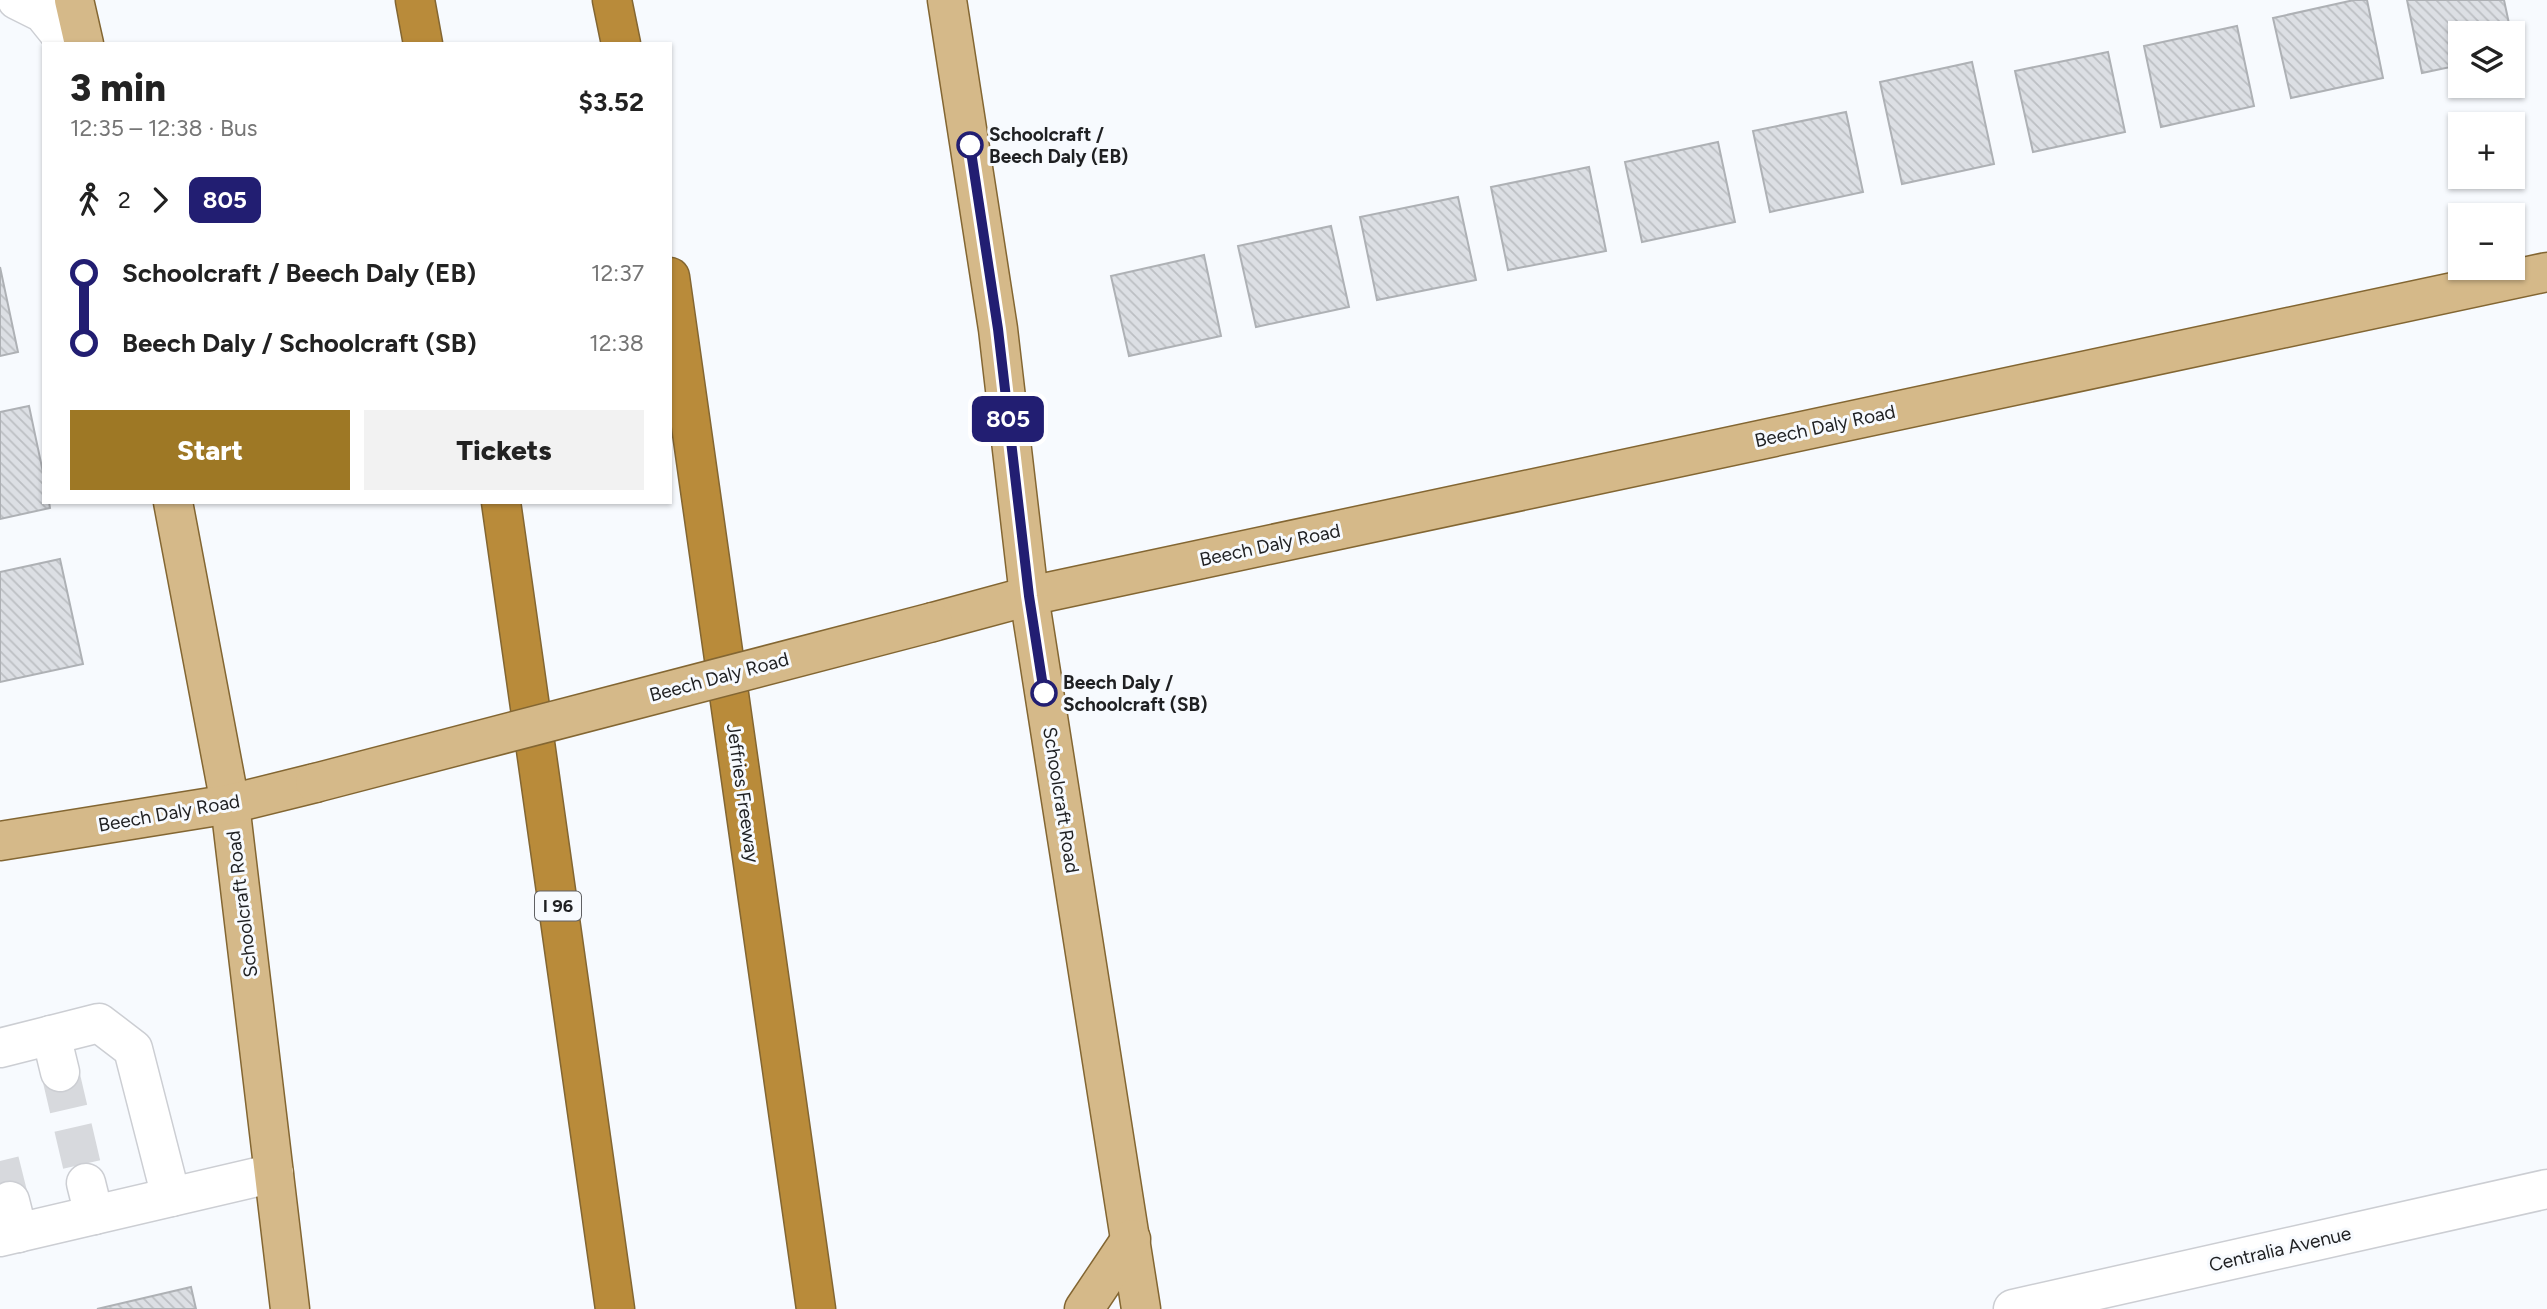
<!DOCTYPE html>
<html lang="en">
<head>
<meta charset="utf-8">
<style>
  :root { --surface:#fff; --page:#f2f2f2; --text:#222; --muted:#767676; --accent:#9e7825 }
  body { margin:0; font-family:Figtree,sans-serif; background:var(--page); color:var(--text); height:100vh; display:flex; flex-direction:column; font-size:26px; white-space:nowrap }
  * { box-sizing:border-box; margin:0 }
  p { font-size:23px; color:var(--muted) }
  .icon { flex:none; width:38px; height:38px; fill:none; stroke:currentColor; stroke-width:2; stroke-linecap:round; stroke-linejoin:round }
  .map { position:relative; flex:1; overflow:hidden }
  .panel { position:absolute; left:42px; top:42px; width:630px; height:462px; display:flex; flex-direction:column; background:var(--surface); border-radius:0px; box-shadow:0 2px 5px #0004 }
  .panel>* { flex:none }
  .badge { padding:0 14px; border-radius:10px; font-size:24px; line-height:46px }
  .fabs { position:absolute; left:2448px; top:21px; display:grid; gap:14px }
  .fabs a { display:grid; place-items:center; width:77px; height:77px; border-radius:0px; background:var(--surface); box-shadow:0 2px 5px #0004; font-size:35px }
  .map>.badge { position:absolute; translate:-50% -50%; box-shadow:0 0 0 4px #fff }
  .legs { display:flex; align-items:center; gap:10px; height:77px; padding:0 28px; font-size:23px }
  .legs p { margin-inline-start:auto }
  .headline { display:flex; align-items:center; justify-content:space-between; height:119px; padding:0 28px }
  h1 { font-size:38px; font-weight:800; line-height:52px }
  .button { display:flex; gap:14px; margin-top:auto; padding:14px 28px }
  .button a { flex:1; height:80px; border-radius:0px; background:var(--accent); color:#fff; font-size:28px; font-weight:800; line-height:80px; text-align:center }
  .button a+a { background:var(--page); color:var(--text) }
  ul { padding:0 28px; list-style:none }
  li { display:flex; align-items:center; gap:24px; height:70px; font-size:26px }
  li i { display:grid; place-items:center; width:10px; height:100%; margin:0 9px; background:currentColor }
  li i::after { content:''; width:18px; height:18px; margin:-9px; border:5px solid; border-radius:50%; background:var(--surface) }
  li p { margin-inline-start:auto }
  li:first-child i { background:linear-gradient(#0000 50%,currentColor 0) }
  li:last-child i { background:linear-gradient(currentColor 50%,#0000 0) }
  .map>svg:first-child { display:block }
  .building { fill:url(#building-back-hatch); stroke:#aeb1b5; stroke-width:2 }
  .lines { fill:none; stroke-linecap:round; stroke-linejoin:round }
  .minor-tunnel { stroke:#d7d9dd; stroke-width:38; stroke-dasharray:38 19; stroke-linecap:butt }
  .minor-casing { stroke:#ccced3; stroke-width:41 }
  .major-casing { stroke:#836632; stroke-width:41 }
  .highway-casing { stroke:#836632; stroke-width:41 }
  .minor { stroke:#fff; stroke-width:38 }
  .major { stroke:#d5b989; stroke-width:38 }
  .highway { stroke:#b98b3a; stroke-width:38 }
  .major-bridge-casing { stroke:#836632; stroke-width:41; stroke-linecap:butt }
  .major-bridge { stroke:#d5b989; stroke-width:38 }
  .line-1-casing { stroke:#fff; stroke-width:16 }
  .line-1 { stroke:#221e72; stroke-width:10 }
  .stop-1-dot { fill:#fff; stroke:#221e72; stroke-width:3.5 }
  .labels { text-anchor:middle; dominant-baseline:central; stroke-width:6; stroke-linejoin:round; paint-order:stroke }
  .shield { fill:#f7fafe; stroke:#606164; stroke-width:2 }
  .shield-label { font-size:18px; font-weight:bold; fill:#1f2022 }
  .stop-label { font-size:19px; font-weight:bold; fill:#1f2022; stroke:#f7fafe; text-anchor:start }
  .street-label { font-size:19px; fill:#1f2022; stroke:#f7fafe }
</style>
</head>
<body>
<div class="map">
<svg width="2547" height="1309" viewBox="0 0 2547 1309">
  <defs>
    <pattern id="building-back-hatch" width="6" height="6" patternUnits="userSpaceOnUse" patternTransform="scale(1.75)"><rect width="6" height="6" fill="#dcdfe4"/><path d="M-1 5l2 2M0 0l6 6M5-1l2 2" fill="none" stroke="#bcbfc3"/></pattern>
  </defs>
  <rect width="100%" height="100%" fill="#f7fafe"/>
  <g class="building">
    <path d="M2354,0h13l16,78 -92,20 -18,-80z"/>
    <path d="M2407,0h97l7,33h-51v32l-38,8z"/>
    <path d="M2237,26l17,80 -93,21 -17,-81z"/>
    <path d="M2108,52l17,80 -92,20 -18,-81z"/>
    <path d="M1972,62l22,102 -92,20 -22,-102z"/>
    <path d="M1846,112l17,80 -93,20 -17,-81z"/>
    <path d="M1718,142l17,80 -93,20 -17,-80z"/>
    <path d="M1589,167l17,84 -98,19 -17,-83z"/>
    <path d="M1458,197l18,83 -99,20 -17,-83z"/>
    <path d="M1331,226l18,81 -93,20 -18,-81z"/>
    <path d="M1204,255l17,81 -92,20 -18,-80z"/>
    <path d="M0,267l18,85 -18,4z"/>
    <path d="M29,406l15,71v25h5l1,6 -50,11v-107z"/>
    <path d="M60,559l23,105 -83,18v-110z"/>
    <path d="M191,1287l5,22h-99z"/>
  </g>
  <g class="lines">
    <g class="minor-tunnel">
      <path d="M60,1072l26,111"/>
      <path d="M0,1161l10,40"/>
    </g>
    <g class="minor-casing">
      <g id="minor">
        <path d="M17,0l26,13 25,31"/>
        <path d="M51,1035l9,37"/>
        <path d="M0,1048l99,-25 34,26 38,148"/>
        <path d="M86,1183l8,32"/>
        <path d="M10,1201l8,32"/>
        <path d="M0,1237l274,-64"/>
        <path d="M2013,1309l534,-120"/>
      </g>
    </g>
    <g class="major-casing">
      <g id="major">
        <path d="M74,0l10,44"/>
        <path d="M947,0l51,329 31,267 112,713"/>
        <path d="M173,502l57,302 60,505"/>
        <path d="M933,622l96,-26 1518,-324"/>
        <path d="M0,841l230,-37 85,-21"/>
        <path d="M1084,1309l47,-70"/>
      </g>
    </g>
    <g class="highway-casing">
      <g id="highway">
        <path d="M415,0l8,44"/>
        <path d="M612,0l9,44"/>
        <path d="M670,277l146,1032"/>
        <path d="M501,502l114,807"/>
      </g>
    </g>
    <use href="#minor" class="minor"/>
    <use href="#major" class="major"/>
    <use href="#highway" class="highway"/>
    <g class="major-bridge-casing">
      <path id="major-bridge" d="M315,783l618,-161"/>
    </g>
    <use href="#major-bridge" class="major-bridge"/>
  </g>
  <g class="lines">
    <g class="line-1-casing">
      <path id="line-1" d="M970,145l28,184 31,267 15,97"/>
    </g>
    <use href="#line-1" class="line-1"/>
  </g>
  <g class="stop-1-dot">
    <circle cx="970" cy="145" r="12"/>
    <circle cx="1044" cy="693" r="12"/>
  </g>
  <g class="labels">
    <rect class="shield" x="535" y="891.5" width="46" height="29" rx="5"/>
    <g class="shield-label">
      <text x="558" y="906">I 96</text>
    </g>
    <g class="stop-label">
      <text x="989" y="134">Schoolcraft /<tspan x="989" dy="22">Beech Daly (EB)</tspan></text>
      <text x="1063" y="682">Beech Daly /<tspan x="1063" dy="22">Schoolcraft (SB)</tspan></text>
    </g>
    <g class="street-label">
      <text transform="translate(1825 426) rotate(-12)">Beech Daly Road</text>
      <text transform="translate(1270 545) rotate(-12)">Beech Daly Road</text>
      <text transform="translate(719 677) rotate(-15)">Beech Daly Road</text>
      <text transform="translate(743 793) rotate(82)">Jeffries Freeway</text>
      <text transform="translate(1061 800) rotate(81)">Schoolcraft Road</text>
      <text transform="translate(169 813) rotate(-10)">Beech Daly Road</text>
      <text transform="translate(242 904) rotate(-97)">Schoolcraft Road</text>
      <text transform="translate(2280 1249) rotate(-13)">Centralia Avenue</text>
    </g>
  </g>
</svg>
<div class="fabs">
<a><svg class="icon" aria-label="layers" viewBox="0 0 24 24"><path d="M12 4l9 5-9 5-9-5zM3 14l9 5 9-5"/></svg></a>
<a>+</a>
<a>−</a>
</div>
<b class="badge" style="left:1008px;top:419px;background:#221e72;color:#fff">805</b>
<section class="panel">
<div class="headline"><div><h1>3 min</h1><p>12:35 – 12:38 · Bus</p></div><b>$3.52</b></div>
<div class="legs"><svg class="icon" aria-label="walk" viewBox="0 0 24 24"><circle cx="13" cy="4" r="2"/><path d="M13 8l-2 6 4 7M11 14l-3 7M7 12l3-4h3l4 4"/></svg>2<svg class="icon" aria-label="forward" viewBox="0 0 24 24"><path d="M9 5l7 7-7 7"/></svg><b class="badge" style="background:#221e72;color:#fff">805</b></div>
<ul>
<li><i style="color:#221e72"></i><b>Schoolcraft / Beech Daly (EB)</b><p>12:37</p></li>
<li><i style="color:#221e72"></i><b>Beech Daly / Schoolcraft (SB)</b><p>12:38</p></li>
</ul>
<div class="button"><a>Start</a><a>Tickets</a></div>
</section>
</div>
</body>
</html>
